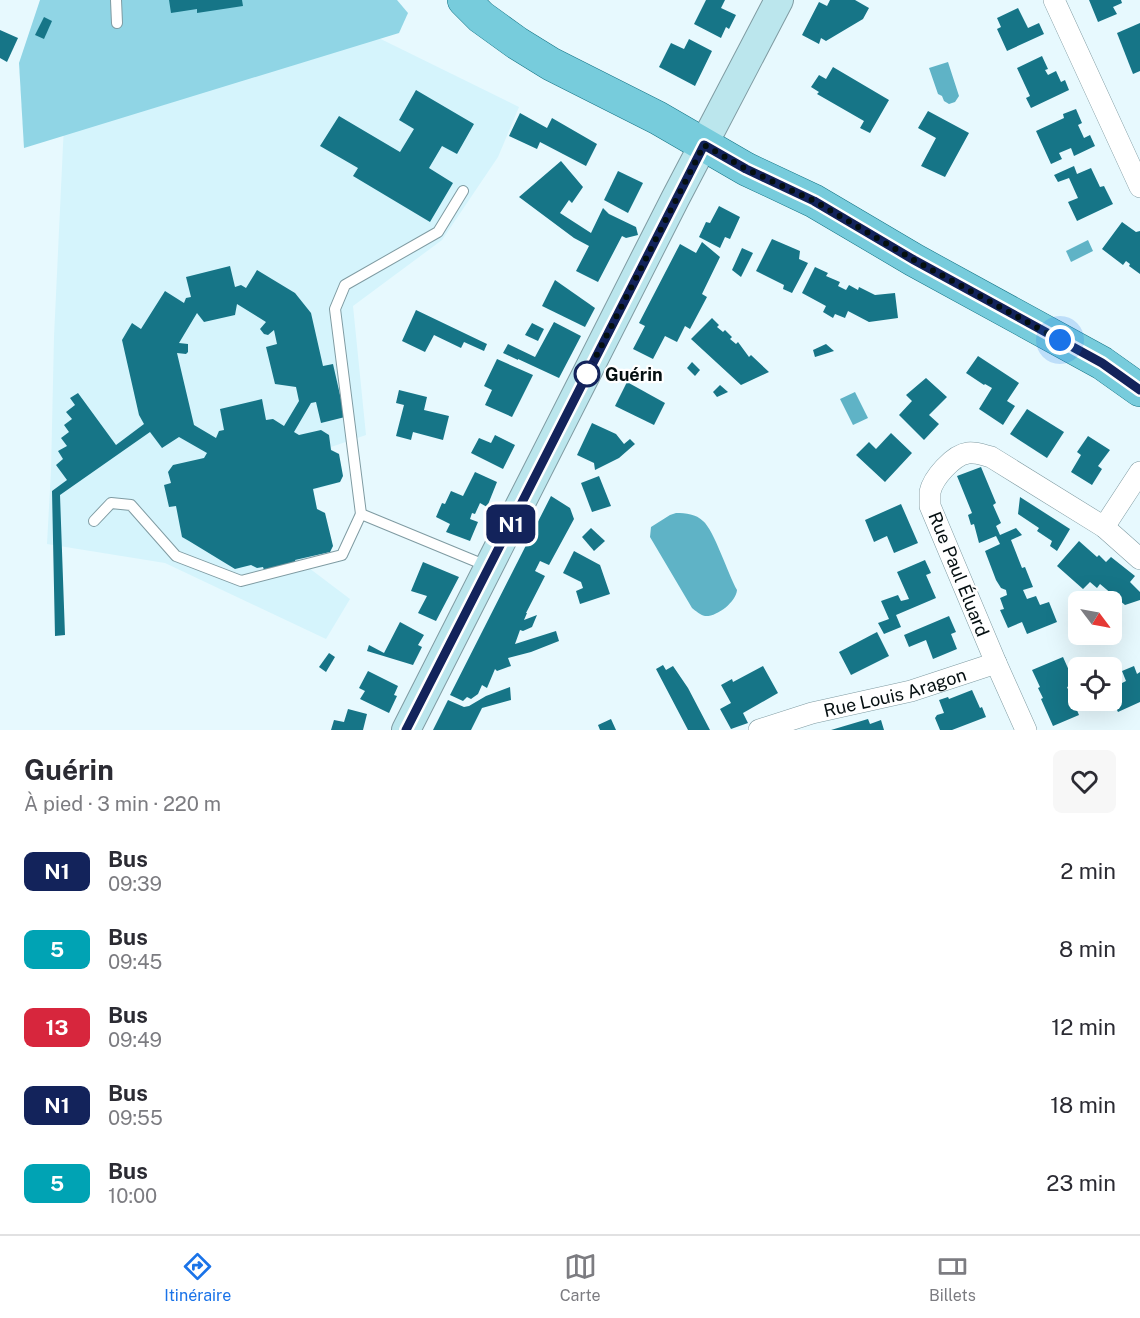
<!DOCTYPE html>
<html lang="fr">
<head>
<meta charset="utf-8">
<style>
  :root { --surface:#fff; --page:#f7f7f7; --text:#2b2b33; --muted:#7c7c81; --line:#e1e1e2; --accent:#1a73e8 }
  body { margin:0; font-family:"Public Sans",sans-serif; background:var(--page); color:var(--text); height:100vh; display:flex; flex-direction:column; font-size:22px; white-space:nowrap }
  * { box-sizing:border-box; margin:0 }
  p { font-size:20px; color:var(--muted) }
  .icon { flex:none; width:33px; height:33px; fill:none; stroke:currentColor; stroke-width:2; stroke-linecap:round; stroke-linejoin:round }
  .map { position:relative; height:730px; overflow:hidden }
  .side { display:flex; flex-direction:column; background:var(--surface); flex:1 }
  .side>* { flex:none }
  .badge { padding:0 12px; border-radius:9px; font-size:21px; line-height:39px }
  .needle { width:39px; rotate:122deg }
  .controls { position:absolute; left:1068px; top:591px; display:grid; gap:12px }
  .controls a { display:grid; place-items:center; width:54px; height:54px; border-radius:9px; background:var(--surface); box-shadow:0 6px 24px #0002; font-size:30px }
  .you { position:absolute; width:30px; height:30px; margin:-15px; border:4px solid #fff; border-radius:50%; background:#1a73e8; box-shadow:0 0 0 9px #1a73e833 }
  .map>.badge { position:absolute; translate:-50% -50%; box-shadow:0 0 0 3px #fff }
  .round { display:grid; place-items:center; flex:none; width:63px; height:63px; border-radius:9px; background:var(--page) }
  .overview { display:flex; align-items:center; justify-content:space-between; height:102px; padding:0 24px }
  h1 { font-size:28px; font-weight:700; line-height:45px }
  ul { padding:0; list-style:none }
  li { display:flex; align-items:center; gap:18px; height:78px; padding:0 24px }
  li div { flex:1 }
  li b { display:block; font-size:22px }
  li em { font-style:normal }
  li .badge { min-width:66px; font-weight:700; text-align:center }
  .menu { display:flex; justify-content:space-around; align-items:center; height:84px; border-top:2px solid var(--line); background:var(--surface); font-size:16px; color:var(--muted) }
  .menu a { display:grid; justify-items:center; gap:3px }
  .menu .on { color:var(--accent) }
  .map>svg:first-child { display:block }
  .built { fill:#d5f4fc }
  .green { fill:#90d5e5 }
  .water { fill:#5fb3c6 }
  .building { fill:#167587; fill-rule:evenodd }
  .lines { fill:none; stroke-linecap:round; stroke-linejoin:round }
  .service-casing { stroke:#7f9ba2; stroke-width:12 }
  .minor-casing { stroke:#7f9ba2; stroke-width:22 }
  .secondary-casing { stroke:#7f9ba2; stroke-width:30 }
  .primary-casing { stroke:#157485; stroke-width:34 }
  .service { stroke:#fff; stroke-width:10 }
  .minor { stroke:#fff; stroke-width:21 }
  .secondary { stroke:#bbe6ed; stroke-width:28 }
  .primary { stroke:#77ccdc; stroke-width:33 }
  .line-casing { stroke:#fff; stroke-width:14 }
  .line { stroke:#13235b; stroke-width:9 }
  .walk { stroke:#050f11; stroke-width:6; stroke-dasharray:0 10.8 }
  .stop-dot { fill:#fff; stroke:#13235b; stroke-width:3 }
  .labels { text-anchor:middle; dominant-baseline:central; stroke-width:4.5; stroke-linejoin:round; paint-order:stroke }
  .stop-label { font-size:18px; font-weight:bold; fill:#050f11; stroke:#fff; text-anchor:start }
  .street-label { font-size:18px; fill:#050f11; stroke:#fff }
</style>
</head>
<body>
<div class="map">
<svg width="1140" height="730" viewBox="0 0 1140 730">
  <rect width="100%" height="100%" fill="#e7f9fe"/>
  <path class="built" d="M336,17l183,90 -21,50 -56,83 -89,66 13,129 -35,12 1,3 7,4 4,22 -3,6 -27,8 4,19 8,4 8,33 -3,6 -21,5v11l41,31 -24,40 -161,-76 -118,-19 4,-73 3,-134 11,-234z"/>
  <path class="green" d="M40,0h357l11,13 -9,20 -375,115 -5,-85z"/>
  <g class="water">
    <path d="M948,62l11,34 -4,6 -6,2 -5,-3 -2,-5 -4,-2 -9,-26z"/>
    <path d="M1088,240l5,11 -22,11 -5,-11z"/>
    <path d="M855,392l13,26 -15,7 -13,-26z"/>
    <path d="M676,513c10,0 20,1 27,8 11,9 25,53 34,69 -1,12 -20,27 -32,26 -5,-1 -9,-5 -13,-8l-42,-71 1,-10 19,-12z"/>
  </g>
  <g class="building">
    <path d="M169,0h73l1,6 -46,7v-4l-26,4z"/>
    <path d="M706,0h19l-4,8 15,7 -7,14 -3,-2 -5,11 -27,-14z"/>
    <path d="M830,0h25l14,8 -6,11 -37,22 -5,-3 -2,6 -17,-9 17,-33 8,4z"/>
    <path d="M1089,0h32l1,3 -9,4 4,7 -19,8z"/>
    <path d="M1018,8l10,20 11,-5 5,11 -37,17 -10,-22 4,-2 -4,-9z"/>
    <path d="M44,17l8,4 -8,18 -9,-4z"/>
    <path d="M1140,23v48l-7,3 -16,-41z"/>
    <path d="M0,30l18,8 -11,24 -7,-4z"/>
    <path d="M689,39l23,12 -17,35 -36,-19 12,-24 13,6z"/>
    <path d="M1042,56l6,13 -3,1 3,5 8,-4 5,11 4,-2 4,10 -38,18 -5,-10 4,-2 -13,-28z"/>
    <path d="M833,67l56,33 -19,33 -10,-5 4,-7 -47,-27 2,-2 -8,-5 8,-12 7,4z"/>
    <path d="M416,90l58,34 -17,30 -15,-8 -13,22 24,15 -23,39 -77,-46 5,-8 -38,-22 19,-30 61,36 14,-23 -15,-9z"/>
    <path d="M1076,109l6,14 -4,2 6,13 6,-3 5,11 -21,10 -3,-8 -12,5 3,6 -11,5 -15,-33 28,-13 -1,-4z"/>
    <path d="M928,111l41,22 -24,44 -24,-11 15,-28 -18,-10z"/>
    <path d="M520,113l27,15 5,-10 45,26 -11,22 -46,-24 -3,7 -28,-13z"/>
    <path d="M561,161l22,26 -11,16 -3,-3 -9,13 31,20 12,-25 6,6 27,13 2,8 -12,3 -4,-2 -24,46 -22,-11 13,-25 -15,-8 -55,-41z"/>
    <path d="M1074,166l3,8 14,-6 9,19 4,-1 9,18 -36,17 -9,-19 10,-4 -9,-20 -11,4 -4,-7z"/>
    <path d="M618,171l25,12 -15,30 -24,-13z"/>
    <path d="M719,206l21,11 -10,22 -5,-2 -5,11 -21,-11 7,-15 4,1z"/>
    <path d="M1122,222l14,10 4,-1v43l-11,-8 1,-2 -4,-3 -3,4 -21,-16z"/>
    <path d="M772,239l28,12 -1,8 9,4 -16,30 -9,-4 1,-4 -28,-14z"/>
    <path d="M702,242l18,15 -18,37 5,3 -17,32 -5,-3 -8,16 -12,-6 -12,23 -20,-10 12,-23 -6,-3 41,-79 16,9z"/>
    <path d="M742,248l11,5 -12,24 -9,-7z"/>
    <path d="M230,266l5,21 6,-2 5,3 11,-18 38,23 16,20 12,53 10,-2 12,53 -24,6 -5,-21 -5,1 -17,29 5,3 22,-5 8,5 2,15 8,4 4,22 -3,6 -27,7 4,20 8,4 8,33 -3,6 -35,8 1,3 -32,7 -1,-3 -6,1 -6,-3 -16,4 -46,-28 -7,-4 -6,-31 -7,1 -5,-22 7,-2 -3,-11 5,-7 31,-7 3,-5 -28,-16 -17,11 -12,-16 -90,63 5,140 -10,1 -3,-145 15,-11 -11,-15 7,-6 -5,-8 9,-5 -6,-8 8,-6 -5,-7 8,-6 -6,-7 9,-7 -5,-7 8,-5 38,52 28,-21 -5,-9 -17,-75 10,-17 9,6 24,-38 19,12 2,-5 5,-1 -5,-20zM237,304l29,18 -6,7 4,5 4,1 6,-5 3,14 -11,3 9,37 21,3 3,14 -15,25 -11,-7 -7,1 -4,-21 -42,10 4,21 -5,1 -3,7 -22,-13 -17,-72 9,1 2,-2v-8l-9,-1 18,-30 7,9 31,-7z"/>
    <path d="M815,267l13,6 -2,3 14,6 -2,4 8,4 3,-5 9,5 1,-3 16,8 20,-2 3,25 -29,4 -21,-11 -3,7 -10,-4 -2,4 -10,-6 3,-6 -24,-13z"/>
    <path d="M555,280l40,28 -10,19 -43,-21z"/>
    <path d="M416,310l71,34 -3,7 -20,-9 -3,6 -27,-13 -9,17 -23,-11z"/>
    <path d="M712,318l7,7 -2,2 6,5 2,-2 7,7 -2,2 6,5 2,-2 11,15 2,-2 18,17 -28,13 -50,-46z"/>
    <path d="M554,322l27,14 -22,42 -41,-19v1l-15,-7 5,-9 27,13z"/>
    <path d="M532,323l12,6 -6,12 -13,-6z"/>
    <path d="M826,344l8,7 -19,6 -2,-7z"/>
    <path d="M978,356l41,27 -12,18 8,5 -12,19 -24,-16 13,-21 -7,-4 -1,1 -18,-12z"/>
    <path d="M497,359l36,16 -21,42 -27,-12 7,-15 -8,-4z"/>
    <path d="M692,362l8,8 -5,6 -8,-8z"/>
    <path d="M926,378l21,19 -18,18 10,9 -15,16 -25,-25 13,-14 -6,-6z"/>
    <path d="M627,382l38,21 -11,22 -39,-19z"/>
    <path d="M720,385l8,7 -11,5 -4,-5z"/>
    <path d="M399,390l28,7 -3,13 25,6 -6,24 -30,-8 -2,8 -15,-4 8,-31 -8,-2z"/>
    <path d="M1027,409l37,23 -17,26 -37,-24z"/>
    <path d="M592,423l24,11 8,10 6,-5 5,5 -16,14 -24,12 -1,-7 -17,-8z"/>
    <path d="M891,433l21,20 -27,29 -29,-27 13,-13 7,7z"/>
    <path d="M495,435l20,10 -12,24 -32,-16 8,-15 12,5z"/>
    <path d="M1088,436l22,14 -12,16 4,3 -10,16 -21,-13 10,-17 -4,-3z"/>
    <path d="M981,467l15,36 -3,2 8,18 -5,3 4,9 16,-7 6,7 -11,5 11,28 3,-1 8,20 -10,3 4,9 9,-3 4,9 9,-3 8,20 -30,12 -5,-12 -14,6 -8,-18 4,-1 -4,-11 7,-3 -1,-5 -5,-2 -5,-8 -11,-29 15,-7 -4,-8 -17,7 -5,-19 -3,1 -3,-10 4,-2 -15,-37z"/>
    <path d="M475,472l22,10 -10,25 -7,-4 -5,11 -3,-1 -2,6 8,3 -8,19 -24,-9 4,-8 -14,-7 6,-14 3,1 6,-13 12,5z"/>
    <path d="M599,476l12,30 -19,6 -11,-29z"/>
    <path d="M551,496l19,12 4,11 -25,46 -9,-4 -5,10 10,5 -19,37h1l-3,7 13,-5 -5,12 -9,4 -3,-1 -5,14 41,-13 3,10 -28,11 -23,6 3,8 -14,5 -2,-2 -8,19 -5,-3 -4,9 -7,5 -4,-2 -4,4 -13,-6z"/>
    <path d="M1020,497l50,32 -13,22 -7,-5 2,-5 -15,-10 2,-3 -21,-14z"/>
    <path d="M901,504l17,39 -24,10 -7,-17 -13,6 -9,-22z"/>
    <path d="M591,528l14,13 -11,10 -12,-14z"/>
    <path d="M1079,541l18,16 2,-2 7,7 5,-5 24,19 -5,6 10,10v8l-15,5 -25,-21 -3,4 -7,-6 -7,7 -26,-23z"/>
    <path d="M574,551l26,14 10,29 -30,10 -4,-13 7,-3 -2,-6 -18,-9z"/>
    <path d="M925,560l6,13 -5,2 10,23 -40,17 5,12 -17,7 -6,-11 11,-4 -8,-18 17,-6 3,6 8,-2 -12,-27z"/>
    <path d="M423,562l36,15 -23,44 -18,-8 9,-17 -16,-5z"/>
    <path d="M949,616l7,16 -5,2 6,15 -24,10 -7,-19 -17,7 -5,-12z"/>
    <path d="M400,622l24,13 -6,10 4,2 -9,18 -46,-14 2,-6 15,8z"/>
    <path d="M877,632l12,24 -38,19 -12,-23z"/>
    <path d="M329,653l6,4 -9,15 -7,-5z"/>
    <path d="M1063,657l12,27 -8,3 12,28 -26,11 -12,-27 2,-1 -5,-10 2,-1 -8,-17z"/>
    <path d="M663,665l3,5 7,-4 15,22 22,42h-22l-32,-61z"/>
    <path d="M763,666l15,27 -35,20 5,10 -17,6 -11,-20 11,-6 -10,-18 11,-6 1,3z"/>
    <path d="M1134,666l3,8 3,-2v30l-22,10 -4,-8 -9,3 -3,-7h10v-19l2,-1 2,6 10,-5 -4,-10z"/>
    <path d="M368,671l30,15 -4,9 3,1 -8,17 -29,-14 5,-8 -6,-3z"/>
    <path d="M510,687l1,13 -29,8 -11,22h-38l15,-30 16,7 5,-1 17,-10z"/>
    <path d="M972,690l8,18 2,-1 4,10 -34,13h-12l-5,-12 2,-3 7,-2 -5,-13 9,-3 1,2z"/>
    <path d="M348,709l19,5 -4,16h-32l3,-10 10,2z"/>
    <path d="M611,719l5,11h-16l-2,-5z"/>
    <path d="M868,719l2,5 11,-4 3,10h-53z"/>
  </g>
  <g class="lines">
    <g class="service-casing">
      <g id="service">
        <path d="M116,0l1,23"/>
        <path d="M361,514l-26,-205 10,-24 93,-53 25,-41"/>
        <path d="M94,521l17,-18 20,2 45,51 65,25 101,-26 19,-41 126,52"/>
      </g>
    </g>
    <g class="minor-casing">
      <g id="minor">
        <path d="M1054,0l86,187"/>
        <path d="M1104,527l36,-55"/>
        <path id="s1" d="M759,730l53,-17 99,-22 85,-28"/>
        <path d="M1026,730l-30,-67 -66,-157c0,-4 0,-10 0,-14 3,-14 23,-37 38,-39 8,-1 15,2 23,4l113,70 36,32"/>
      </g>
    </g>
    <g class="secondary-casing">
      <path id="secondary" d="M406,730l269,-531 104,-199"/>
    </g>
    <g class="primary-casing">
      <path id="primary" d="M464,0l17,17 36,26 34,21 107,54 88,51 68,32 100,59 188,103 38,27"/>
    </g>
    <use href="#service" class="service"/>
    <use href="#minor" class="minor"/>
    <use href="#secondary" class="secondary"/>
    <use href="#primary" class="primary"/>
  </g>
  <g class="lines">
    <g class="line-casing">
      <path id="line" d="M406,730l298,-585 42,24 68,32 100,59 188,103 38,27"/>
    </g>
    <use href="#line" class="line"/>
    <path class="walk" d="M587,374l117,-229 42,24 68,32 100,59 146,80"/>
  </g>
  <circle class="stop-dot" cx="587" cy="374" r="12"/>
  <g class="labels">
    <g class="stop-label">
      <text x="605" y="374">Guérin</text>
    </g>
    <g class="street-label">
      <text transform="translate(959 574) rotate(68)">Rue Paul Éluard</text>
      <text stroke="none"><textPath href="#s1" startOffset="141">Rue Louis Aragon</textPath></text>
    </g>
  </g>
</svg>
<div class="controls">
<a><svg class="needle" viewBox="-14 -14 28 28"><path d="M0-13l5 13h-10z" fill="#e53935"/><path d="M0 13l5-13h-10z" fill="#7c7c81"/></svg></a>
<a><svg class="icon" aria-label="locate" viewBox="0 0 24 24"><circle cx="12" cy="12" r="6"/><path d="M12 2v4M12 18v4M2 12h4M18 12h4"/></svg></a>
</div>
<div class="you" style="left:1060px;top:340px"></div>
<b class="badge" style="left:511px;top:524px;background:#13235b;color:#fff">N1</b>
</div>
<section class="side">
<div class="overview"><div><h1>Guérin</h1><p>À pied · 3 min · 220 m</p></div><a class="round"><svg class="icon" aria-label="heart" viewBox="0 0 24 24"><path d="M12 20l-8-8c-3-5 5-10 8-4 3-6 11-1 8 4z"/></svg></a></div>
<ul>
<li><span class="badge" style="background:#13235b;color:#fff">N1</span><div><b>Bus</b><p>09:39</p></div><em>2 min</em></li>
<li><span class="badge" style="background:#00a3b4;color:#fff">5</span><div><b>Bus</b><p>09:45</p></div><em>8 min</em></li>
<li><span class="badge" style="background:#d7263d;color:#fff">13</span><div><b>Bus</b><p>09:49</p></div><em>12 min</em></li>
<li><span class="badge" style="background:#13235b;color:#fff">N1</span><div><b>Bus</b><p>09:55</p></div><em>18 min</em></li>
<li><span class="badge" style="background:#00a3b4;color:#fff">5</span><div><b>Bus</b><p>10:00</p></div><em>23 min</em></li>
</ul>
</section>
<nav class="menu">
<a class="on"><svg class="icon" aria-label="directions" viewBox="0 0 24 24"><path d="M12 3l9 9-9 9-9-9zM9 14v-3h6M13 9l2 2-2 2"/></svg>Itinéraire</a>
<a><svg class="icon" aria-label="map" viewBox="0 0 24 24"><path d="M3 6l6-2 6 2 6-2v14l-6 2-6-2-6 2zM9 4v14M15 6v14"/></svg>Carte</a>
<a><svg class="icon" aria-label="tickets" viewBox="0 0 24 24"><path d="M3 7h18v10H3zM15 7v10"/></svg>Billets</a>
</nav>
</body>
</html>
